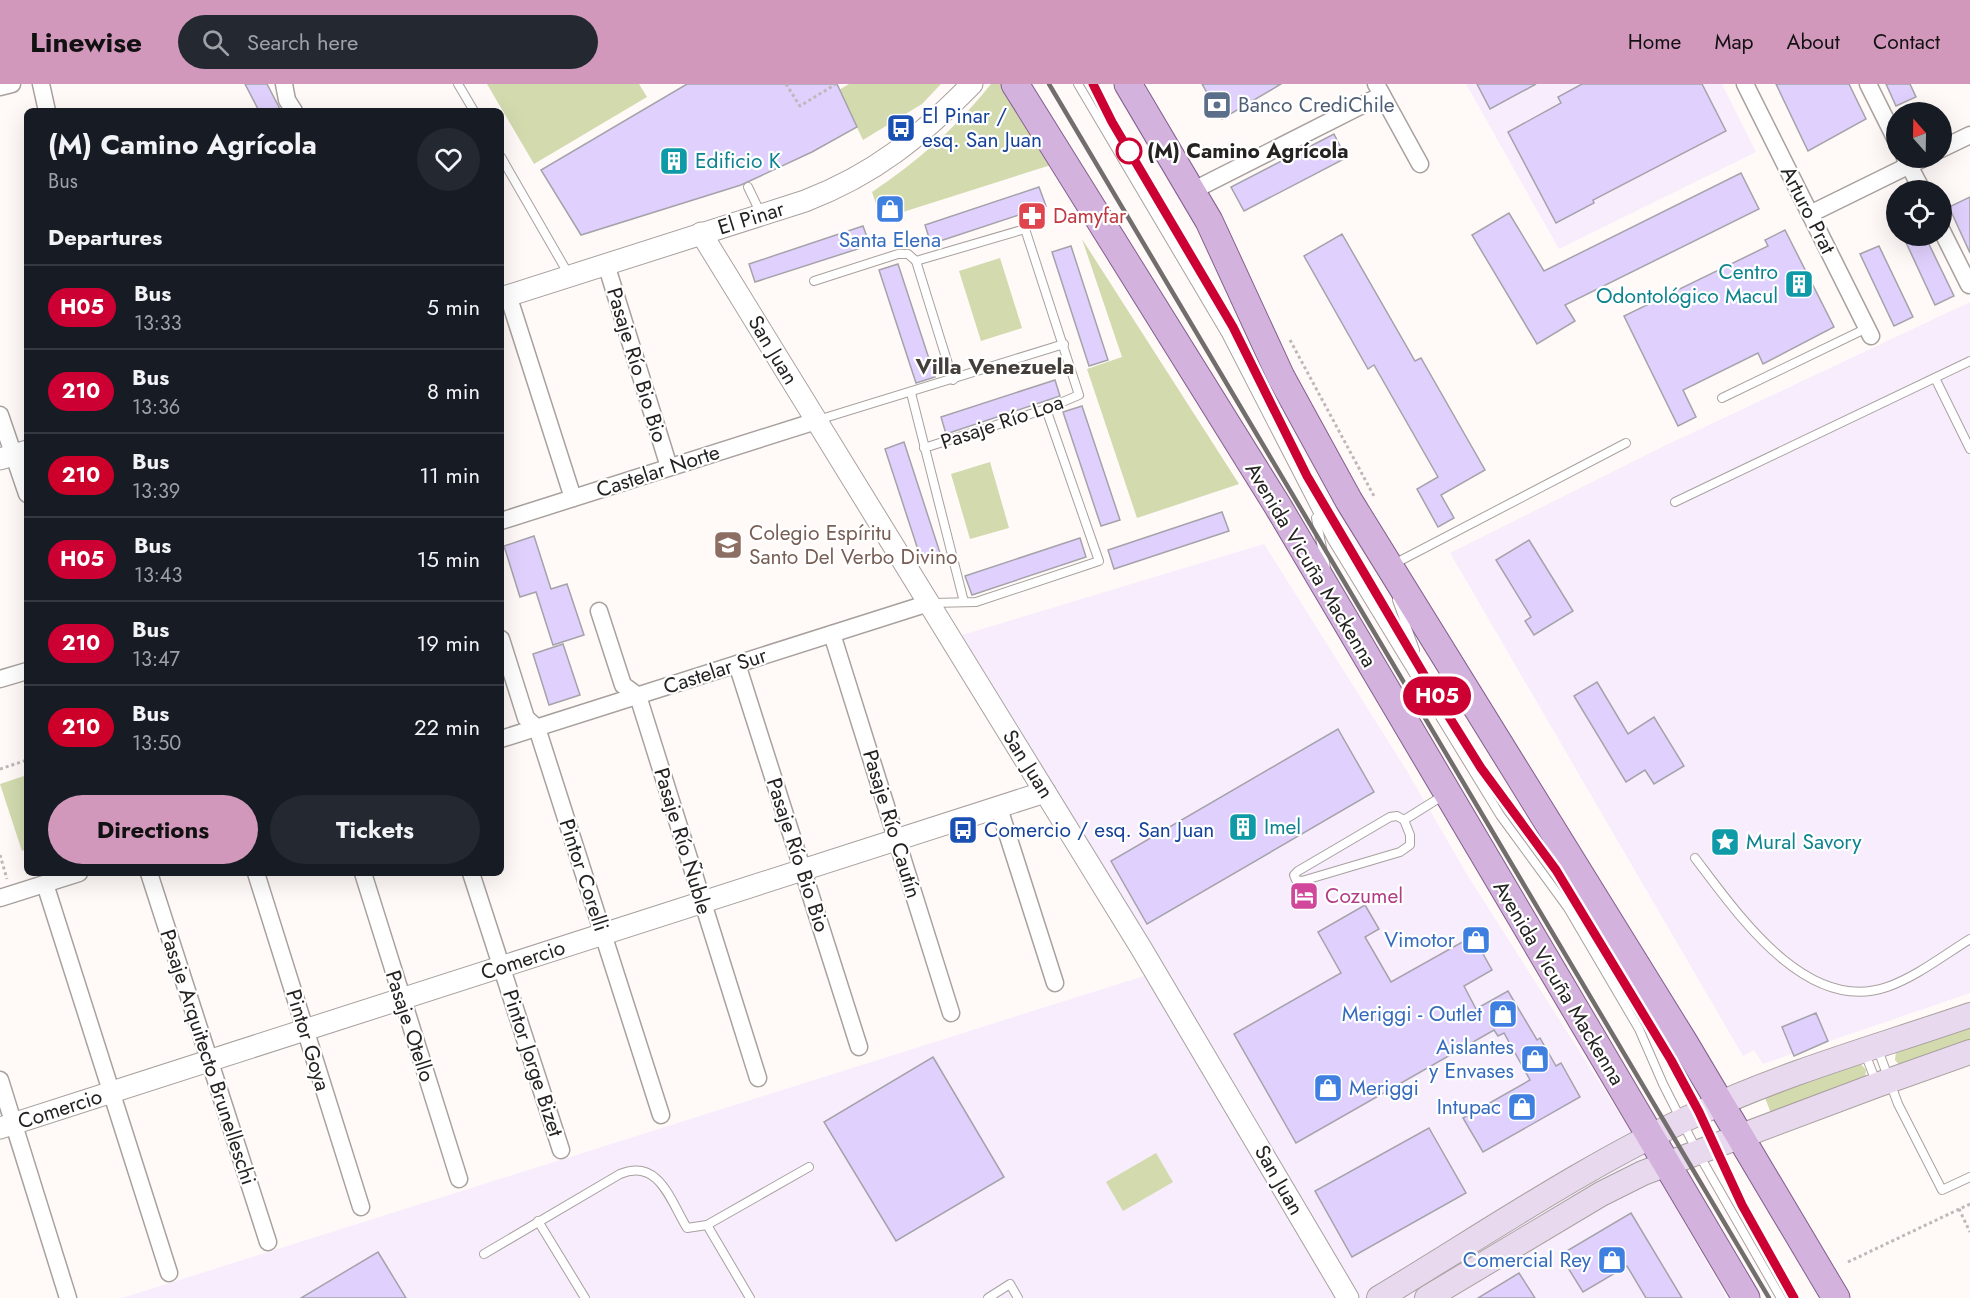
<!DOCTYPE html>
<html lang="en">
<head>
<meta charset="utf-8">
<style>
  :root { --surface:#171b24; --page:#242831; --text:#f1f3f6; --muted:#9ea1a6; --line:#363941; --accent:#d298bc }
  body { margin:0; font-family:Jost,sans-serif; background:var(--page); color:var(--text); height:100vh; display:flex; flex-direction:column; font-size:22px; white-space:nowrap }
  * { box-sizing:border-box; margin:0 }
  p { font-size:20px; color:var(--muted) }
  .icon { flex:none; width:33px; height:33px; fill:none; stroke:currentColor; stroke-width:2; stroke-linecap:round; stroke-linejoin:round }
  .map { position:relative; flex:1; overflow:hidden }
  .panel { position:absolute; left:24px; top:24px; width:480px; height:768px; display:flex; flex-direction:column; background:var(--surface); border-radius:9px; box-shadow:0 6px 24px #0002 }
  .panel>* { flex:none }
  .badge { padding:0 12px; border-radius:20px; font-size:21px; line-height:39px }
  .needle { width:39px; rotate:340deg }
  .tools { position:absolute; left:1886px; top:18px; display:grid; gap:12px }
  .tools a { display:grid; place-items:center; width:66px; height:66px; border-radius:50%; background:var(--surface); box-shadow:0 6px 24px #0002; font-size:30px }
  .map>.badge { position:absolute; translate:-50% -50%; box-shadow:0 0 0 3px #fff }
  h2 { padding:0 24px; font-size:22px; line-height:54px }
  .round { display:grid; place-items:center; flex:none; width:63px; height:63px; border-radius:32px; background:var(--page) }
  .head { display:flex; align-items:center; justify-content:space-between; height:102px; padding:0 24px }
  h1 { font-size:28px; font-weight:700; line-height:45px }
  .button { display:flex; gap:12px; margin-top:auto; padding:12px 24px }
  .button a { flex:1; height:69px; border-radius:36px; background:var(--accent); color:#111; font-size:24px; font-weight:700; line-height:69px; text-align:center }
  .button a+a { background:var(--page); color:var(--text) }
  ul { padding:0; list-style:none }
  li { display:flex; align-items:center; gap:18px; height:84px; padding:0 24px; border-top:2px solid var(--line) }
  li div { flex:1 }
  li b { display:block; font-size:22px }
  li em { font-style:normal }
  li .badge { min-width:66px; font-weight:700; text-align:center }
  header { display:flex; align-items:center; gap:36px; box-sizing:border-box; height:84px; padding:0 30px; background:var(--accent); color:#111 }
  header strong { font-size:28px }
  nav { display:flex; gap:33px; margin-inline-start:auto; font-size:21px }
  .search { width:420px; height:54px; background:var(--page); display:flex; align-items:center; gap:15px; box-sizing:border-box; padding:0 21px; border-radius:33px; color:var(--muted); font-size:22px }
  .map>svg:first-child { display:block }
  .industrial { fill:#f7edfd }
  .green { fill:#d2daae }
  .building { fill:#e0d0fd; stroke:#a5a3aa; stroke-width:1.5 }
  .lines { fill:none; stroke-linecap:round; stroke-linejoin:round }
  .service-casing { stroke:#a8a19e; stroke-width:10 }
  .minor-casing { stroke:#a8a19e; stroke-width:19 }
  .tertiary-casing { stroke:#a8a19e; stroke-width:23 }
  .secondary-casing { stroke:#a8a19e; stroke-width:26 }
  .primary-casing { stroke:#835f8d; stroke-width:29 }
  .path { stroke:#beb9b8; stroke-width:3; stroke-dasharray:3 3; stroke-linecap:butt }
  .service { stroke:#fff; stroke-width:8 }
  .minor { stroke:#fff; stroke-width:16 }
  .tertiary { stroke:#fff; stroke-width:21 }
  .secondary { stroke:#e9d9ee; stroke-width:24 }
  .primary { stroke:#d3b2dd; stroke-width:27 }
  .rail { stroke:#716e6d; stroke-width:4.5 }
  .line-casing { stroke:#fff; stroke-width:14 }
  .line { stroke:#c03; stroke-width:9 }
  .stop-dot { fill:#fff; stroke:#c03; stroke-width:3 }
  .labels { text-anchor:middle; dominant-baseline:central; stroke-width:4.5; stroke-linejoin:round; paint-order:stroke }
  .service-label { font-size:21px; fill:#4e5e75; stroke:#fff; text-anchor:start }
  .transit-label { font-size:21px; fill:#164399; stroke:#fff; text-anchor:start }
  .stop-label { font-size:21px; font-weight:bold; fill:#252322; stroke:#fff; text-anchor:start }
  .culture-label { font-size:21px; fill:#0d838f; stroke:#fff; text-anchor:start }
  .street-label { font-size:21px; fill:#252322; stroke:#fff }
  .health-label { font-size:21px; fill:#be3a42; stroke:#fff; text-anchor:start }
  .shop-label { font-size:21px; fill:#366cbe; stroke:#fff; text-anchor:end }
  .education-label { font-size:21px; fill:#785e54; stroke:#fff; text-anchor:start }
  .hotel-label { font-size:21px; fill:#b23c85; stroke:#fff; text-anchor:start }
  .neighbourhood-label { font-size:22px; font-weight:bold; fill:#443e3b; stroke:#fff }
</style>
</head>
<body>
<header>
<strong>Linewise</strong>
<div class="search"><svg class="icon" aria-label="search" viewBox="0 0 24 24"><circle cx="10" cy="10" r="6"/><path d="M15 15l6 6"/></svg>Search here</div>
<nav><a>Home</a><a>Map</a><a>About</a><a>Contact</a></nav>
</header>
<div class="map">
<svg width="1970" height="1214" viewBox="0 0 1970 1214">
  <rect width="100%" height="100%" fill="#fffaf8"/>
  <g class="industrial">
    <path d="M1466,0h256l34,68 -197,97z"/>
    <path d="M1970,218v691l-207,71 -9,-14 -11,6 -293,-503 212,-106z"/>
    <path d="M1264,460l143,227 61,105 175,275 84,147h-1605l1038,-327 -198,-336z"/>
  </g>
  <g class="green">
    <path d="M487,0h152l8,13 -113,67z"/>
    <path d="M849,0h92l-19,20 -59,36 -24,-50z"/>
    <path d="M991,0h15l45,81 -170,54 -9,-27c45,-30 85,-65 119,-108z"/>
    <path d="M1082,155l157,245 -102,34 -50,-149 35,-12z"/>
    <path d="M1000,174l22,70 -41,13 -22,-70z"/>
    <path d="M990,378l19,66 -39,11 -19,-65z"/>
    <path d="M27,691v74l-5,2 -22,-67z"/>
    <path d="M1970,941v19l-70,22 -5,-6 1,-8z"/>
    <path d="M1860,979l6,7 -1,9 -93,37 -8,-21z"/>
    <path d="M1156,1069l17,29 -50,29 -17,-29z"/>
  </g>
  <g class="building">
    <path d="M245,0h22l14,27h-22z"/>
    <path d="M687,0h150l20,43 -45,25 -71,33 -160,50 -40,-65z"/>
    <path d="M1202,0h79l-59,35z"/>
    <path d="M1477,0h59l-46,25z"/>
    <path d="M1582,0h120l24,47 -133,69 1,3 -38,20 -48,-91 53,-29 -3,-6z"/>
    <path d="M1776,0h73l17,35 -58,32z"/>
    <path d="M1886,0h24l6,13 -20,9z"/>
    <path d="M1334,50l12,24 -102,53 -13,-24z"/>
    <path d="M1741,89l18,36 -194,96 10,16 -38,23 -65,-109 37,-22 35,58z"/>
    <path d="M1039,103l7,19 -115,38 -6,-19z"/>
    <path d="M1970,113v56l-21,-46z"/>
    <path d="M863,142l7,19 -115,37 -6,-18z"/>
    <path d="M1785,146l49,97 -71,37 -5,-11 -75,37 13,27 -18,9 -54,-110 144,-70 -3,-6z"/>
    <path d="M1342,150l73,127 6,-3 64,112 -44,25 13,23 -16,9 -21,-38 21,-12 -64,-112 -6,4 -64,-113z"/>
    <path d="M1903,152h22l29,60 -19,9z"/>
    <path d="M1071,162l37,114 -19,6 -37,-114z"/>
    <path d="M1879,162l34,71 -19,9 -34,-72z"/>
    <path d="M898,180l37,113 -19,6 -37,-113z"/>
    <path d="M1055,296l5,16 -114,38 -5,-17z"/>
    <path d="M1082,322l38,114 -19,6 -38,-114z"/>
    <path d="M904,358l37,114 -19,6 -37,-113z"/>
    <path d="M1222,428l7,19 -115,38 -6,-19z"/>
    <path d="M534,452l17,53 16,-5 17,51 -31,10 -17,-53 -16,5 -16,-51z"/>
    <path d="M1080,454l6,19 -114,38 -7,-19z"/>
    <path d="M1529,456l44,71 -39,24 -9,-14 6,-4 -35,-57z"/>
    <path d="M563,560l17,51 -31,10 -16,-51z"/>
    <path d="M1597,598l31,52 26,-17 30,49 -30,18 -9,-14 -19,12 -52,-86z"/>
    <path d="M1338,645l36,63 -227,132 -36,-63z"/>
    <path d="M1365,821l14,24 -14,8 26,45 82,-46 19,34 -28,16 12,23 32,-18 29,49 3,-2 16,28 5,-3 19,34 -97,55 -20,-34 67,-38 -26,-47 -6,3 -4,-6 -198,113 -62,-109 107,-61 -23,-41z"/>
    <path d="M1816,929l12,28 -34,15 -12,-29z"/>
    <path d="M933,973l71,120 -108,64 -72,-119z"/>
    <path d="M1429,1044l37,65 -114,64 -37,-66z"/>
    <path d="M1631,1129l51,85h-36l-19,-32 -44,26 -23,-37z"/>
    <path d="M378,1168l28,46h-105z"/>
    <path d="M1519,1189l16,25h-57z"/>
  </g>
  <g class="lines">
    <g class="service-casing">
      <g id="service">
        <path d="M458,0l16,27"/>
        <path d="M1078,0l148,250 106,206 168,275 68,93 71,121 24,55 35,69 83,145"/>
        <path d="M1093,0l19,38 121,205 74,149 139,236 35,56 75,102 115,190 28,52 42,93 53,93"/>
        <path d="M501,73l68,118"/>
        <path d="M748,103l13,27"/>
        <path d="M916,177l37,119"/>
        <path d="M814,197l84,-27h10l8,7 109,-32 54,166 -33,14 -122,39"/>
        <path d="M1935,294l35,71"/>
        <path d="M911,309l53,209"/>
        <path d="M1722,314l145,-70"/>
        <path d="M818,336l246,-76"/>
        <path d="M1675,418l295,-141"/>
        <path d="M1316,434l10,50"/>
        <path d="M1392,481l234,-122"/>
        <path d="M1397,516l18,50"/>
        <path d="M931,519l45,-1 123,-41 -53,-152"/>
        <path d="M1404,736l-7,-4 -7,1 -92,54 -4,4 2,5 6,1 98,-29 10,-7v-10l-6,-15 40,-25"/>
        <path d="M1695,774c42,55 111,157 192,129 29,-10 57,-32 83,-48"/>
        <path d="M1877,963l21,57 44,86 28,-13"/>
        <path d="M1864,967l13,33"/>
        <path d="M538,1137l47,77"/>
        <path d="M707,1141l102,-58"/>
        <path d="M484,1170l136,-80c39,-16 50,26 67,54l20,-3 43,73"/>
        <path d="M988,1214l22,-14 8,14"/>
      </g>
    </g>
    <g class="minor-casing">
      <g id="minor">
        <path d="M41,0l6,27"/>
        <path d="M284,0l3,16 7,11"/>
        <path d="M1376,0l44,80"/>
        <path d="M1745,0l126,252"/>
        <path d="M1868,0l28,56"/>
        <path d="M0,3l12,-3"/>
        <path d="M1941,65l29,-14"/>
        <path d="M1905,74l17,32"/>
        <path d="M1192,107l190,-96"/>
        <path d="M1810,130l114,-56"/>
        <path d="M1941,145l28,56"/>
        <path d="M606,180l63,203"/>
        <path d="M508,211l65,203"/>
        <path d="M0,331l27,79"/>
        <path d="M501,437l315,-100"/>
        <path d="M599,527l24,74 15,11 120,382"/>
        <path d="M832,550l119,379"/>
        <path d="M501,555l25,79 11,10 124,387"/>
        <path d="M737,580l122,383"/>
        <path d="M0,595l27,-8"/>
        <path d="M501,655l428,-136"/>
        <path d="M999,724l56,175"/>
        <path d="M149,789l119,369"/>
        <path d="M256,789l105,334"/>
        <path d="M363,789l96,306"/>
        <path d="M471,789l90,277"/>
        <path d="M45,800l124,389"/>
        <path d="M0,814l79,-25"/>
        <path d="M0,996l68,218"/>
      </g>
    </g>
    <g class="tertiary-casing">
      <g id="tertiary">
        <path d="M701,149l440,715 207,350"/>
        <path d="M501,214l304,-97c70,-27 115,-64 167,-117"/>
        <path d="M0,375l27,-8"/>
        <path d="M0,1044l1045,-336"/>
      </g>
    </g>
    <g class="secondary-casing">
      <g id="secondary">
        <path d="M1379,1214c106,-64 210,-135 322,-186 86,-40 179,-66 269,-97"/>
        <path d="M1427,1214l174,-104 42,-21 234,-88 93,-33"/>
      </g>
    </g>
    <g class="primary-casing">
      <g id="primary">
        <path d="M1015,0l264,424 467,790"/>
        <path d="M1128,0l81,137 72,156 68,124 336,543 151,254"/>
      </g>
    </g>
    <g class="path">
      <path d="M786,0l14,22 36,-22"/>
      <path d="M1290,256l85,158"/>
      <path d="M0,685l27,-9"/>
      <path d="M0,771l7,24"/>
      <path d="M1959,1125l11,23"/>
      <path d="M1848,1178l122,-58"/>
    </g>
    <use href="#service" class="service"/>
    <use href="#minor" class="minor"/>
    <use href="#tertiary" class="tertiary"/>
    <use href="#secondary" class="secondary"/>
    <use href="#primary" class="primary"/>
    <path class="rail" d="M1049,0l720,1214"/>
  </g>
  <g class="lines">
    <g class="line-casing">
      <path id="line" d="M1093,0l19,38 121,205 74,149 139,236 35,56 75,102 115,190 28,52 43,93 52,93"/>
    </g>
    <use href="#line" class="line"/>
  </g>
  <defs>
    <g id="bank-square" transform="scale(1.5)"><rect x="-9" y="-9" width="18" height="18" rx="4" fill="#5c6f8a" stroke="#fff"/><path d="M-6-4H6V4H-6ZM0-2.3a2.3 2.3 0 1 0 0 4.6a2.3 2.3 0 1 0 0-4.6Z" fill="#fff"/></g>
    <g id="bus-square" transform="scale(1.5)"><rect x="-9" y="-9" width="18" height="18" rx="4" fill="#1a4fb4" stroke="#fff"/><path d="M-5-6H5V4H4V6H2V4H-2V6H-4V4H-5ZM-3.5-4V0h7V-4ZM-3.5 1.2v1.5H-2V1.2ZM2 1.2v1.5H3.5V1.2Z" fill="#fff"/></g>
    <g id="building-square" transform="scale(1.5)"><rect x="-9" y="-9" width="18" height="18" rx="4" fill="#0f9aa8" stroke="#fff"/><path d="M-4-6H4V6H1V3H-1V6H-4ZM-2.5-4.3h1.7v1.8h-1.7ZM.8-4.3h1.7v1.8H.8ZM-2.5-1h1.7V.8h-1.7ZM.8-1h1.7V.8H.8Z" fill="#fff"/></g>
    <g id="shop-square" transform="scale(1.5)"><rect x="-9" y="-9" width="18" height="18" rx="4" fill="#3f7fe0" stroke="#fff"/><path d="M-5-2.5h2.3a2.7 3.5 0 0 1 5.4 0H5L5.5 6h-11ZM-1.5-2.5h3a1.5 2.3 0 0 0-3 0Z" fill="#fff"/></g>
    <g id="pharmacy-square" transform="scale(1.5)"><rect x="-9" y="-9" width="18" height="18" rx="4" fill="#e0444e" stroke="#fff"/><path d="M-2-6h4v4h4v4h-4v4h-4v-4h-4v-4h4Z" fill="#fff"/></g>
    <g id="school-square" transform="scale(1.5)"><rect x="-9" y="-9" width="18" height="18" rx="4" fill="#8d6e63" stroke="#fff"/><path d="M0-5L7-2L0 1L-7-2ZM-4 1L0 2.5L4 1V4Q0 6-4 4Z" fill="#fff"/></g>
    <g id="sight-square" transform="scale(1.5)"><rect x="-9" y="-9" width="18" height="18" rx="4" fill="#0f9aa8" stroke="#fff"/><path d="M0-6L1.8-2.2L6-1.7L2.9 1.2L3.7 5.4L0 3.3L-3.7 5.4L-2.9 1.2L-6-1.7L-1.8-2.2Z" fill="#fff"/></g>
    <g id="hotel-square" transform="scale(1.5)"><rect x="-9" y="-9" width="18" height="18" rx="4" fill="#d1479c" stroke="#fff"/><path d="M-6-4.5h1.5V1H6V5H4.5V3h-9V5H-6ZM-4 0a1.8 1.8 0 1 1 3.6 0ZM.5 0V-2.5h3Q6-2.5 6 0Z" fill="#fff"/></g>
  </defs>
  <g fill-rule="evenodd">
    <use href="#bank-square" x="1217" y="21"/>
    <use href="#bus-square" x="901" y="44"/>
    <use href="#building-square" x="674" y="77"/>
    <use href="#shop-square" x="890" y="125"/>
    <use href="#pharmacy-square" x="1032" y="132"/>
    <use href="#building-square" x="1799" y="200"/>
    <use href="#school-square" x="728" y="461"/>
    <use href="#building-square" x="1243" y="743"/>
    <use href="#bus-square" x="963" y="746"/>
    <use href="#sight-square" x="1725" y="758"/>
    <use href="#hotel-square" x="1304" y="812"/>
    <use href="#shop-square" x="1476" y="856"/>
    <use href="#shop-square" x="1503" y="930"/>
    <use href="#shop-square" x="1535" y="975"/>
    <use href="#shop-square" x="1328" y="1004"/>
    <use href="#shop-square" x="1522" y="1023"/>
    <use href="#shop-square" x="1612" y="1176"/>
  </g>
  <circle class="stop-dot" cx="1129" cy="67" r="12"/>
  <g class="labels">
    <g class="service-label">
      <text x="1238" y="21">Banco CrediChile</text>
    </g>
    <g class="transit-label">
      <text x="922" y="32">El Pinar /<tspan x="922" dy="24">esq. San Juan</tspan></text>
      <text x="984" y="746">Comercio / esq. San Juan</text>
    </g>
    <g class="stop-label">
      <text x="1147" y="67">(M) Camino Agrícola</text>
    </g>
    <g class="culture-label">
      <text x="695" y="77">Edificio K</text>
      <text x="1778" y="188" text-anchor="end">Centro<tspan x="1778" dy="24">Odontológico Macul</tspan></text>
      <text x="1264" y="743">Imel</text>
      <text x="1746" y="758">Mural Savory</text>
    </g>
    <g class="street-label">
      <text transform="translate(1808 126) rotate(63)">Arturo Prat</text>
      <text transform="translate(751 134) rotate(-17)">El Pinar</text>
      <text transform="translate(773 266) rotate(59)">San Juan</text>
      <text transform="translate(637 281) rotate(73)">Pasaje Río Bio Bio</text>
      <text transform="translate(1002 338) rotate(-19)">Pasaje Río Loa</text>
      <text transform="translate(658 387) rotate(-18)">Castelar Norte</text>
      <text transform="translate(1311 481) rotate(59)">Avenida Vicuña Mackenna</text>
      <text transform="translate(715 587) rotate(-18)">Castelar Sur</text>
      <text transform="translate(1028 680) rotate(58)">San Juan</text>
      <text transform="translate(892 740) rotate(73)">Pasaje Río Cautín</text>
      <text transform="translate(683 757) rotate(73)">Pasaje Río Ñuble</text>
      <text transform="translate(798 771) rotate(72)">Pasaje Río Bio Bio</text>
      <text transform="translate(584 791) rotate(72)">Pintor Corelli</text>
      <text transform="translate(523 876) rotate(-18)">Comercio</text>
      <text transform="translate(1559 899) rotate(59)">Avenida Vicuña Mackenna</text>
      <text transform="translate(410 942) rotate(72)">Pasaje Otello</text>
      <text transform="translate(308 956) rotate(73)">Pintor Goya</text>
      <text transform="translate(208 973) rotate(72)">Pasaje Arquitecto Brunelleschi</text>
      <text transform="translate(533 979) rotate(72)">Pintor Jorge Bizet</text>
      <text transform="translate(60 1025) rotate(-18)">Comercio</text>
      <text transform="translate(1279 1096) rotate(60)">San Juan</text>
    </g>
    <g class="health-label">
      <text x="1053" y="132">Damyfar</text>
    </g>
    <g class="shop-label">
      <text x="890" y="156" text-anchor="middle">Santa Elena</text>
      <text x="1455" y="856">Vimotor</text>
      <text x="1482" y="930">Meriggi - Outlet</text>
      <text x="1514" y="963">Aislantes<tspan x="1514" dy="24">y Envases</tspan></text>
      <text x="1349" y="1004" text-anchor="start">Meriggi</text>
      <text x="1501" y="1023">Intupac</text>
      <text x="1591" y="1176">Comercial Rey</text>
    </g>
    <g class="education-label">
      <text x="749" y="449">Colegio Espíritu<tspan x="749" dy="24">Santo Del Verbo Divino</tspan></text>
    </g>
    <g class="hotel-label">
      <text x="1325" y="812">Cozumel</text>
    </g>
    <g class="neighbourhood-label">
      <text x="995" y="282">Villa Venezuela</text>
    </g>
  </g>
</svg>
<div class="tools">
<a><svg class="needle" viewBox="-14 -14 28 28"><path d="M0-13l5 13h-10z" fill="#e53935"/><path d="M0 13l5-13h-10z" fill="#9ea1a6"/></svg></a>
<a><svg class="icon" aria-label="locate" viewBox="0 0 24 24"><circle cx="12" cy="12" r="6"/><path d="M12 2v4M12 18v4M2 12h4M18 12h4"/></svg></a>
</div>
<b class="badge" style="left:1437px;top:612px;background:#c03;color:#fff">H05</b>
<section class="panel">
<div class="head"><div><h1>(M) Camino Agrícola</h1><p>Bus</p></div><a class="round"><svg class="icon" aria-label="heart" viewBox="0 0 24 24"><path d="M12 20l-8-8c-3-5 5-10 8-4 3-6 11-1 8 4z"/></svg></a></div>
<h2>Departures</h2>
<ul>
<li><span class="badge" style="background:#c03;color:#fff">H05</span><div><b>Bus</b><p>13:33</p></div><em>5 min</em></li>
<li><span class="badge" style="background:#c03;color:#fff">210</span><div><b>Bus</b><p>13:36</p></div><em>8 min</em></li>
<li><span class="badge" style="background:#cc0028;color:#fff">210</span><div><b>Bus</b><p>13:39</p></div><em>11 min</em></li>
<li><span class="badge" style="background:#c03;color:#fff">H05</span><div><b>Bus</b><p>13:43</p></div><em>15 min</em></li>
<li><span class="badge" style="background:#c03;color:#fff">210</span><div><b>Bus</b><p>13:47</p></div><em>19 min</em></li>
<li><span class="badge" style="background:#cc0028;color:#fff">210</span><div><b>Bus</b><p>13:50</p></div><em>22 min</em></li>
</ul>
<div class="button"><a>Directions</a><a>Tickets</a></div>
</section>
</div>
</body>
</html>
